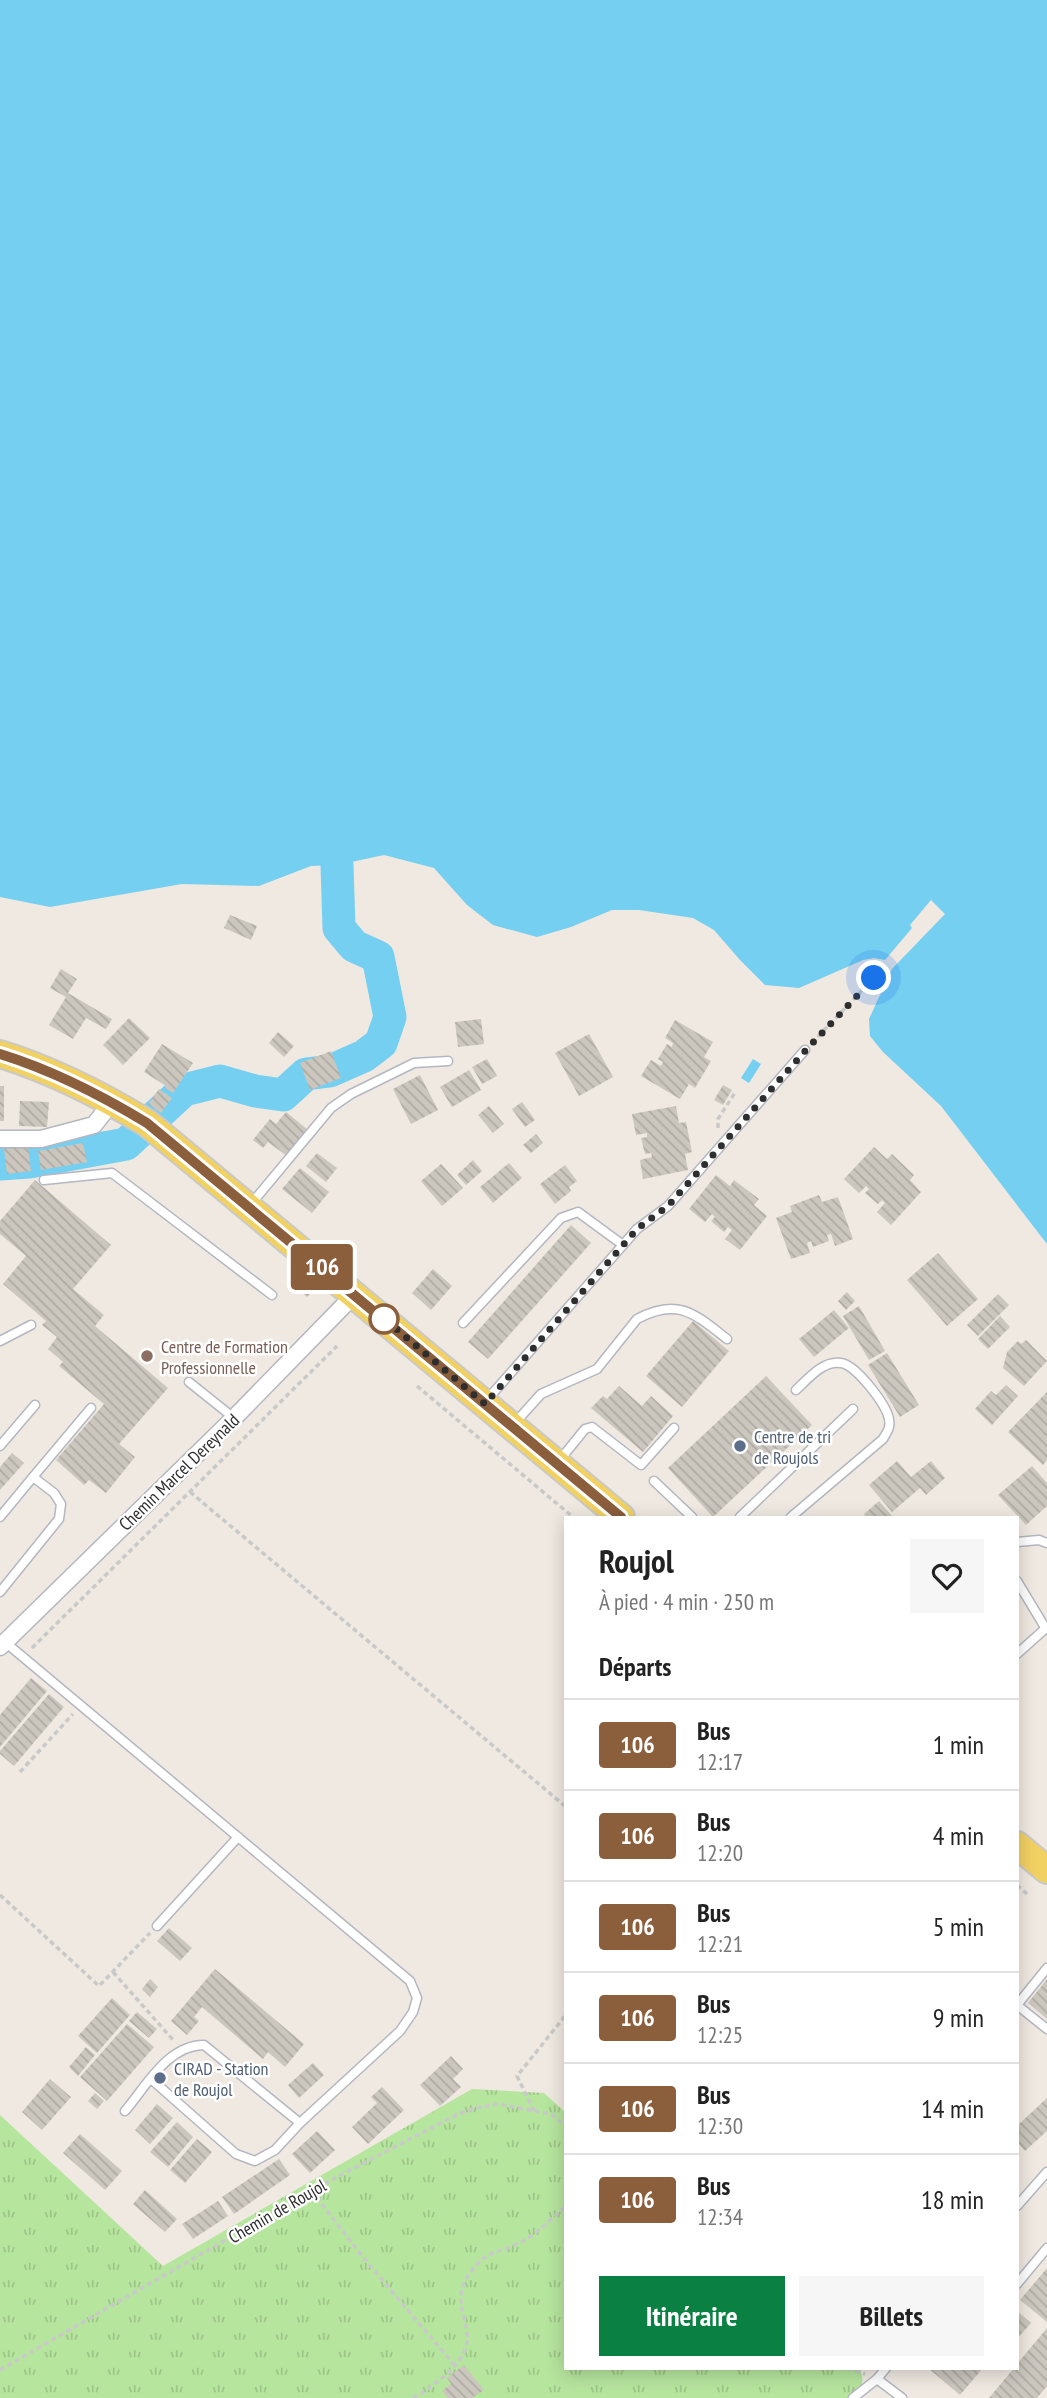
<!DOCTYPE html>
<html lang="fr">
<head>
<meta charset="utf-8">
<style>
  :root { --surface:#fff; --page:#f6f6f6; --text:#222; --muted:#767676; --line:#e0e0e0; --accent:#0b8043 }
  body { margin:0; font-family:"PT Sans Narrow",sans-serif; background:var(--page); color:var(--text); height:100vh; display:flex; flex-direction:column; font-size:26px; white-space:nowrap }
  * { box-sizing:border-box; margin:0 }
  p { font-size:23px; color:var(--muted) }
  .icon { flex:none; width:38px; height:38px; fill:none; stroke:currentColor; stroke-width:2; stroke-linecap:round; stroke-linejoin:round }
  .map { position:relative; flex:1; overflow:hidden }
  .drawer { position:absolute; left:564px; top:1516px; width:455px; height:854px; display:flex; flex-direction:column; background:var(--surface); border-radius:0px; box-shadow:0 4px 18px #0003 }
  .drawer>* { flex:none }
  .badge { padding:0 14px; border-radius:5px; font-size:24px; line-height:46px }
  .you { position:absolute; width:35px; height:35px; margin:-18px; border:5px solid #fff; border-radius:50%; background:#1a73e8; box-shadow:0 0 0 10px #1a73e833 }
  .map>.badge { position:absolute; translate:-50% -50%; box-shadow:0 0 0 4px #fff }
  h2 { padding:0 35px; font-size:26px; line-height:63px }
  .round { display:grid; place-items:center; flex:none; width:74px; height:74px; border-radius:0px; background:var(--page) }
  .headline { display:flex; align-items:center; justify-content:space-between; height:119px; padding:0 35px }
  h1 { font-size:33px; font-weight:700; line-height:52px }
  .button { display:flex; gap:14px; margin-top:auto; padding:14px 35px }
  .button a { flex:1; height:80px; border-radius:0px; background:var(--accent); color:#fff; font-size:28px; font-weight:700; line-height:80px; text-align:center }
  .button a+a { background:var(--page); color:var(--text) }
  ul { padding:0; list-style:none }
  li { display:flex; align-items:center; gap:21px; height:91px; padding:0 35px; border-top:2px solid var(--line) }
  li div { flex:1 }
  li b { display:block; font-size:26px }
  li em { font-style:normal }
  li .badge { min-width:77px; font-weight:700; text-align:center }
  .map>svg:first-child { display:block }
  .grass { fill:url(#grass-tufts) }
  .water { fill:#75cff0 }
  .pier { fill:#efe9e1 }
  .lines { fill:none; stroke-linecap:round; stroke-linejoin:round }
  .river { stroke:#75cff0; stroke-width:33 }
  .building { fill:url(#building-back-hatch) }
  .lane-casing { stroke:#b4b7c1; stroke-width:11 }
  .street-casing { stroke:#b4b7c1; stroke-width:19 }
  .primary-casing { stroke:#c9c9c9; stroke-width:30 }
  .path { stroke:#c9c9c9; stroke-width:3.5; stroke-dasharray:5 3.5; stroke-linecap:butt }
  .lane { stroke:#fff; stroke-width:8 }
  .street { stroke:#fff; stroke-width:16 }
  .primary { stroke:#f2d163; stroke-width:26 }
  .line-casing { stroke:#fff; stroke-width:16 }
  .line { stroke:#8b5e3c; stroke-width:10 }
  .walk { stroke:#2e2e2e; stroke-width:7; stroke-dasharray:0 12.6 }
  .stop-dot { fill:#fff; stroke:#8b5e3c; stroke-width:3.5 }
  .education-dot { fill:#8d6e63; stroke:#fff; stroke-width:2.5 }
  .service-dot { fill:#5c6f8a; stroke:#fff; stroke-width:2.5 }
  .labels { text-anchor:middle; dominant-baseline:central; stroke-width:5; stroke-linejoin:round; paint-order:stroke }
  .education-label { font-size:18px; fill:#785e54; stroke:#fff; text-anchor:start }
  .service-label { font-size:18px; fill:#4e5e75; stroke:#fff; text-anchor:start }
  .street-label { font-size:18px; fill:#2e2e2e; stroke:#fff }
</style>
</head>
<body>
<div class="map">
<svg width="1047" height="2398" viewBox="0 0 1047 2398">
  <defs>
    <pattern id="grass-tufts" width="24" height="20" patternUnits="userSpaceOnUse" patternTransform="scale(1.75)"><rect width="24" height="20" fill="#b6e59e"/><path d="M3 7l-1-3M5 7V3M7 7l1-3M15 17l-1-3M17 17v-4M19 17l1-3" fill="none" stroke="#9dc588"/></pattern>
    <pattern id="building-back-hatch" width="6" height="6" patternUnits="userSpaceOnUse" patternTransform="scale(1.75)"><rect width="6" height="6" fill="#cbc7bf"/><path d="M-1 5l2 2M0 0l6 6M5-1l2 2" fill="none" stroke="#afaba4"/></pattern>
  </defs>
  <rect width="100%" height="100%" fill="#efe9e1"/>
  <path class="grass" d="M472,2089l72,4 21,19v256h295c4,13 4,21 -7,30h-853v-283l163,151z"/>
  <g class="water">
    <path d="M0,0h1047v1244l-106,-138 -58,-54 -13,-16 -1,-17 23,-50 -7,-9 -11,-2 -11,2 -64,28 -34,-3 -25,-25 -26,-30 -21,-12 -54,-8h-27l-41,17 -34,10 -44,-12 -26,-20 -33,-37 -50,-13 -47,10 -26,1 -52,20 -77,-2 -132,23 -50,-10z"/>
    <path d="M753,1059l8,5 -12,19 -8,-5z"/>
  </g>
  <path class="pier" d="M931,900l14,14 -53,55 -7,-9 27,-32 -2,-3z"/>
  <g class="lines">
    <path class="river" d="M0,1164l29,-2 97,-18 58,-54 36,-9 35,10 28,4 23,-21 24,-3 34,-15 17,-13 9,-26 -12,-60 -24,-11 -15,-18 -2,-63"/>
  </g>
  <g class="building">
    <path d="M230,915l27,11 -6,14 -27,-12z"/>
    <path d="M61,969l16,10 -9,14 44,26 -6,10 -20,-11 -13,21 -24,-14 17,-28 -16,-9z"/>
    <path d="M129,1018l21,20 -27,27 -20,-20z"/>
    <path d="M481,1019l3,25 -26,3 -3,-25z"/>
    <path d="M675,1020l38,22 -9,15 7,4 -16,27 -6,-4 -9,15 -39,-23 10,-16 10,6 2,-4 -5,-3 9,-15 5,3 1,-4 -8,-5z"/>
    <path d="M278,1032l16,14 -10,11 -15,-14z"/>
    <path d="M589,1034l24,43 -34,19 -24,-43z"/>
    <path d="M162,1044l31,19 -20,30 -8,-5 1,-2 -22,-14z"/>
    <path d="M331,1051l10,27 -31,12 -10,-27z"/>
    <path d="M487,1059l10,17 -15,8 -10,-17z"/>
    <path d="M469,1070l12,20 -29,17 -12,-20z"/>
    <path d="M420,1075l18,35 -27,14 -18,-35z"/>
    <path d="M723,1085l9,5 -9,15 -9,-5z"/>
    <rect x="0" y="1086" width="4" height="35"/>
    <path d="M159,1089l13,9 -11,15 -13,-9z"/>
    <path d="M20,1101l29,1 -2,25 -28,-1z"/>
    <path d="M522,1102l13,18 -10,7 -13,-18z"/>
    <path d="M489,1106l15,18 -11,9 -15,-18z"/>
    <path d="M676,1106l3,17 7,-1 6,30 -7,2 3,16 -45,9 -3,-19 12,-3 -1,-4 -6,1 -4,-16 6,-1v-4l-11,2 -4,-21z"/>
    <path d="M286,1112l22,18 -21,26 -19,-14 -5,6 -10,-8 17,-21 6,5z"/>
    <path d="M536,1134l7,9 -12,10 -8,-8z"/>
    <path d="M83,1143l4,19 -46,8 -3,-19z"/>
    <path d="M28,1146l3,25 -24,3 -3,-25z"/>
    <path d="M874,1147l13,12 5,-5 22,21 -4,5 11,12 -30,33 -14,-13 8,-9 -3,-3 -4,4 -13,-11 4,-4 -3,-3 -7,7 -15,-14z"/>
    <path d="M317,1153l20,15 -11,14 -20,-16z"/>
    <path d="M473,1160l9,11 -16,14 -9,-10z"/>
    <path d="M509,1163l13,15 -29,25 -13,-16z"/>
    <path d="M441,1164l22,24 -21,18 -21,-25z"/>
    <path d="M565,1165l12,16 -8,6 2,4 -16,13 -15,-20z"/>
    <path d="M300,1168l29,24 -17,21 -30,-24z"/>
    <path d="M716,1175l14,11 4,-6 25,19 -5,6 13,11 -27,34 -15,-11 7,-9 -4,-3 -4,5 -13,-11 4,-4 -3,-3 -7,8 -16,-13z"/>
    <path d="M35,1180l76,65 -38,44 31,26 -9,11 73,62 -49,56 16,13 -29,36 -17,-13 -5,5 -28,-25 48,-56 -45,-38 4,-4 -15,-13 9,-12 -15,-12 4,-4 -43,-37 23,-28 -26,-22v-13z"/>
    <path d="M819,1195l3,7 16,-5 15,42 -18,7 -4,-12 -4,1 2,6 -16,6 -2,-6 -4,2 3,10 -19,6 -15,-41 16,-6 -2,-6z"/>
    <path d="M571,1225l20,18 -103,116 -20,-17z"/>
    <path d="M938,1253l40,46 -31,27 -40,-46z"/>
    <path d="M433,1269l19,17 -21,24 -19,-17z"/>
    <path d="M305,1284l8,7 -6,6 -7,-6z"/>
    <path d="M847,1292l8,9 -9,9 -8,-9z"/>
    <path d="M998,1294l11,11 -31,31 -11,-11z"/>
    <path d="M859,1306l26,45 -16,9 -26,-44z"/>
    <path d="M834,1310l15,18 -35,29 -15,-18z"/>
    <path d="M1000,1316l10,11 -22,22 -10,-10z"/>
    <path d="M693,1321l36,30 -47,56 -36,-31z"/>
    <path d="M1026,1340l21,21 -23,25 -21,-18 4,-16 11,-11 3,3z"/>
    <path d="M887,1353l32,52 -19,12 -32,-52z"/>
    <path d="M766,1376l46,49 -99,92 -45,-49z"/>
    <path d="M1006,1385l12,11 -26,29 -17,-16 16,-18 5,4z"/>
    <path d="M619,1386l23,20 9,-10 22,20 -30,36 -52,-44 12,-12 4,3z"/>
    <path d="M1047,1392v68l-4,5 -35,-33z"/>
    <path d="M12,1453l12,10 -24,27v-23z"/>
    <path d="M897,1461l14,16 20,-16 14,17 -19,17 -6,-7 -28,24 -23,-27z"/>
    <path d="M1032,1466l15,17v23l-21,19 -28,-30z"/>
    <path d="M879,1501l14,16h-26l-3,-3z"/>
    <path d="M31,1678l16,13 -47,56v-32z"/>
    <path d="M49,1694l15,13 -50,59 -14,-12v-3z"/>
    <path d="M169,1928l23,20 -12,13 -23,-20z"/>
    <path d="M215,1969l89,75 -19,23 -17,-15 -5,7 -61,-52 -8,10 5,4 -12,14 -16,-14z"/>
    <path d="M150,1979l8,8 -8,10 -8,-8z"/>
    <path d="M1047,1979v40l-19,-16z"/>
    <path d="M112,1998l18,17 -33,38 -19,-17z"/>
    <path d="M137,2012l20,17 -8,9 -20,-17z"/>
    <path d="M127,2024l27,23 -47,54 -27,-24z"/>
    <path d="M86,2047l9,8 -17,21 -9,-9z"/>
    <path d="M451,2056l12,13 -10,10 8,8 -21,19 -20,-21z"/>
    <path d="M313,2063l11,12 -25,23 -11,-13z"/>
    <path d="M50,2079l21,18 -29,33 -20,-18z"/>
    <path d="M382,2087l22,23 -36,34 -16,-17 25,-24 -6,-6z"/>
    <path d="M95,2093l9,8 -7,8 -9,-8z"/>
    <path d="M1047,2098v33l-22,20 -8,-9v-16z"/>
    <path d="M157,2104l16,14 -23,26 -15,-14z"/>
    <path d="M177,2122l16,15 -25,30 -18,-15z"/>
    <path d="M317,2131l18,19 -25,23 -18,-19z"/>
    <path d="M80,2134l42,37 -17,19 -42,-37z"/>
    <path d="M197,2139l15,13 -27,31 -15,-13z"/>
    <path d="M279,2159l11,16 -56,39 -12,-17z"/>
    <path d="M145,2190l32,29 -12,13 -32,-28z"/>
    <path d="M218,2201l10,15 -35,23 -11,-15z"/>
    <path d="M1047,2268v54l-27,-22z"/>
    <path d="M1017,2311l14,12 -14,16z"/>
    <path d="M1047,2328v58l-10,12h-48l25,-30h3v-4z"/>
    <path d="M464,2365l20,25 -12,8h-24l-6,-7 9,-7 -4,-6z"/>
    <path d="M928,2368h55l-23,27z"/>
  </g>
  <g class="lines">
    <g class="lane-casing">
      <g id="lane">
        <path d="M44,1180l68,-7 160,122"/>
        <path d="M252,1203l79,-95 20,-14 63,-31 34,-2"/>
        <path d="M463,1323l98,-105 17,-6 45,33"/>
        <path d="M0,1341l31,-16"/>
        <path d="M189,1382l45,36"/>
        <path d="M486,1401l151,-172 31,-23 137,-156"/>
        <path d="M514,1424l27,-30 56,-25 40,-50c41,-22 58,-5 90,20"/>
        <path d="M0,1446l35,-41"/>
        <path d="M559,1461l26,-32 7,-2 49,38 33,-37"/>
        <path d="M33,1477l58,-69"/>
        <path d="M654,1481l38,36"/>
        <path d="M0,1517l33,-40 21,16 7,11 -2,15 -59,73"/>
        <path d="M740,1517l113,-108"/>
        <path d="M791,1517l92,-78c4,-7 8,-12 6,-20 -3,-15 -33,-54 -48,-56 -18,-3 -33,16 -45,27"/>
        <path d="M1017,1542l22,-2 8,3"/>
        <path d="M1017,1581l29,48"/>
        <path d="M5,1642l405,339 7,17 -4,14 -13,19 -100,92 -96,-78c-36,0 -57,40 -79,66"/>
        <path d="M1017,1654l30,-27"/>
        <path d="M157,1926l81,-89"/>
        <path d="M1047,1968l-30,37 30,24"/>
        <path d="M151,2079l85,75 19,7 20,-11 25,-27"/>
        <path d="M1017,2206l30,-34"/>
        <path d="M1017,2284l30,-36"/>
        <path d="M877,2379l25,19"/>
        <path d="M853,2398l24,-19 9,-11"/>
      </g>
    </g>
    <g class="street-casing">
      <g id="street">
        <path d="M0,1139h41l53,-14 18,-23"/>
        <path d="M0,1647l234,-229 121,-124"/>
      </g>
    </g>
    <g class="primary-casing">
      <g id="primary">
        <path d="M0,1054c52,16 101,41 147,69l474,394"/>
        <path d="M1017,1845l30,25"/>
      </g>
    </g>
    <g class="path">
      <path d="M812,1043l76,-80"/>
      <path d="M718,1128v-9l18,-28"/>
      <path d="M417,1386l156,131"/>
      <path d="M190,1492l375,314"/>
      <path d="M32,1648l305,-302"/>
      <path d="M20,1772l53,-58"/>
      <path d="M1017,1885l10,9"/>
      <path d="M0,1895l99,91 51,-53"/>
      <path d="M113,1972l61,69"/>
      <path d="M534,2111l-17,-35 48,-60"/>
      <path d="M314,2189l7,14 41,53 93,110"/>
      <path d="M847,2368l18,6"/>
      <path d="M0,2370l314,-181 144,-75 18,-6 22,-4 53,10 14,12"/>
      <path d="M413,2398c19,-11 52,-33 54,-57 2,-25 -17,-41 3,-68 19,-26 28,-18 53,-32 15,-8 29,-23 42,-34"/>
    </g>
    <use href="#lane" class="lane"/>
    <use href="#street" class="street"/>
    <use href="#primary" class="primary"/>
  </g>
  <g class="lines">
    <g class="line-casing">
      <path id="line" d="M0,1054c52,16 101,41 147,69l474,394"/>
    </g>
    <use href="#line" class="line"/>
    <path class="walk" d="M384,1319l-3,-3 104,88 152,-175 31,-23 138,-156 68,-72"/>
  </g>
  <circle class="stop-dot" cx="384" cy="1319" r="14"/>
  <circle class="education-dot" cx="147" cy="1356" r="7"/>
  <g class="service-dot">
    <circle cx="740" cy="1446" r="7"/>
    <circle cx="160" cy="2078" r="7"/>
  </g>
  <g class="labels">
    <g class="education-label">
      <text x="161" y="1346">Centre de Formation<tspan x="161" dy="21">Professionnelle</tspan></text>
    </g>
    <g class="service-label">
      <text x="754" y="1436">Centre de tri<tspan x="754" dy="21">de Roujols</tspan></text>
      <text x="174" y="2068">CIRAD - Station<tspan x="174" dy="21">de Roujol</tspan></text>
    </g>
    <g class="street-label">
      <text transform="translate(179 1472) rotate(-44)">Chemin Marcel Dereynald</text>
      <text transform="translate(277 2211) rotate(-30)">Chemin de Roujol</text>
    </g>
  </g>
</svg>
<div class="you" style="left:874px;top:978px"></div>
<b class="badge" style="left:322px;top:1267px;background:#8b5e3c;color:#fff">106</b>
<section class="drawer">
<div class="headline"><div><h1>Roujol</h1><p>À pied · 4 min · 250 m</p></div><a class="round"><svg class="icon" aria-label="heart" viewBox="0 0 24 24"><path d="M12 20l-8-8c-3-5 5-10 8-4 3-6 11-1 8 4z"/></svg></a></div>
<h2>Départs</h2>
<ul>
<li><span class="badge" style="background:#8b5e3c;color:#fff">106</span><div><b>Bus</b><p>12:17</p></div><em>1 min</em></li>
<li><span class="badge" style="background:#8b5e3c;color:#fff">106</span><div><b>Bus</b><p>12:20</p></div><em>4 min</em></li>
<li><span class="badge" style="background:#8b5e3c;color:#fff">106</span><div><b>Bus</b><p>12:21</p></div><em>5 min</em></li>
<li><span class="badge" style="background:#8b5e3c;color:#fff">106</span><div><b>Bus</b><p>12:25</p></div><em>9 min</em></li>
<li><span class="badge" style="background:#8b5e3c;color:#fff">106</span><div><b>Bus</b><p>12:30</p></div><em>14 min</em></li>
<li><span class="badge" style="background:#8b5e3c;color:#fff">106</span><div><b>Bus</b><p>12:34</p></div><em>18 min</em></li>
</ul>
<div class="button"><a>Itinéraire</a><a>Billets</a></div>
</section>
</div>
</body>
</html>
